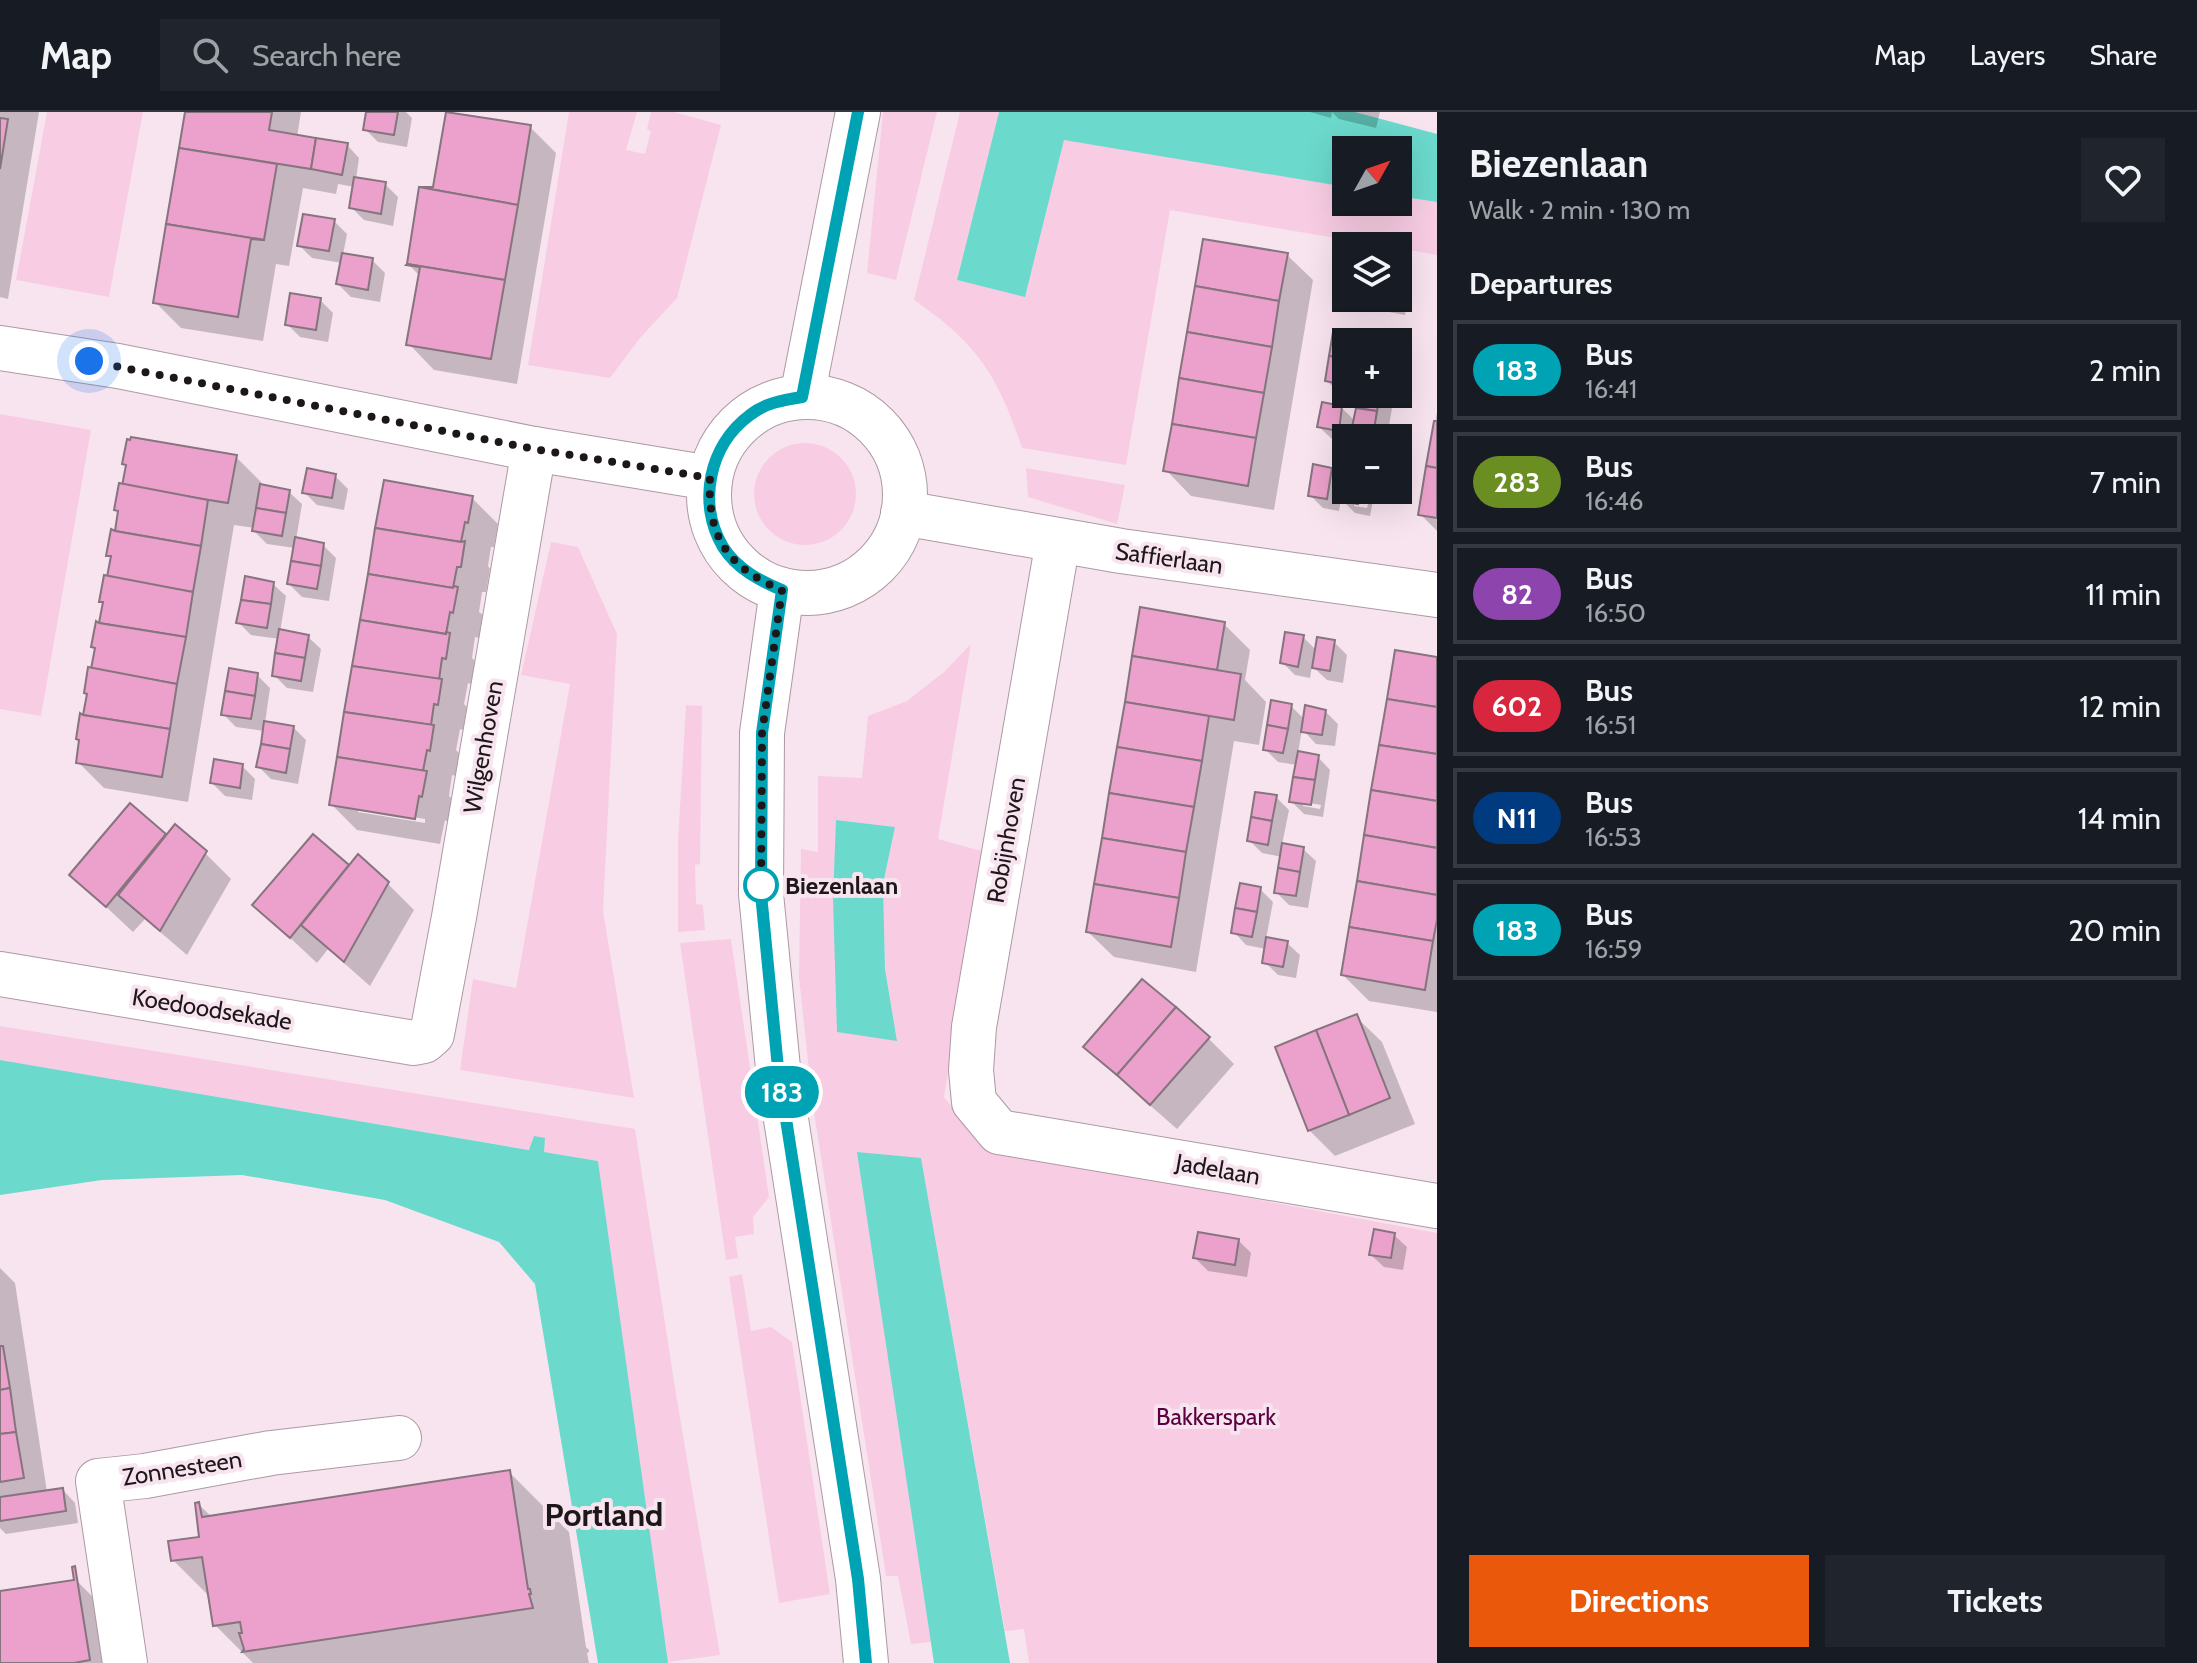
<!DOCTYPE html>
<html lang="en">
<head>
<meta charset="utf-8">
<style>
  :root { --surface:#171b24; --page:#20242c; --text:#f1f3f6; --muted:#9ea1a6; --line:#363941; --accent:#ea580c }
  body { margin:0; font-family:Cabin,sans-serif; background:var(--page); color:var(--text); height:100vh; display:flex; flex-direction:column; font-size:30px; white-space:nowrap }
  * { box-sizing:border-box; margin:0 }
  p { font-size:26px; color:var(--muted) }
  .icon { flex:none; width:44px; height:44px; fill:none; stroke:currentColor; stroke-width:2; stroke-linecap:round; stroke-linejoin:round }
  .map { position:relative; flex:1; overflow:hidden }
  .side { display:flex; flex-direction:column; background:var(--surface); width:760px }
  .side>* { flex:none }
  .badge { padding:0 16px; border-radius:26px; font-size:28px; line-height:52px }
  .needle { width:52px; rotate:50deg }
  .buttons { position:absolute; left:1332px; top:24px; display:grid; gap:16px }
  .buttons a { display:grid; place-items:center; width:80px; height:80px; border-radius:0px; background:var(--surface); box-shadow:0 8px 32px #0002; font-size:40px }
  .you { position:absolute; width:40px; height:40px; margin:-20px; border:6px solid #fff; border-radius:50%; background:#1a73e8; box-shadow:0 0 0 12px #1a73e833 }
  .map>.badge { position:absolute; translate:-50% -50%; box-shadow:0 0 0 4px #fff }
  h2 { padding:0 32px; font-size:30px; line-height:72px }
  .round { display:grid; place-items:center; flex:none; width:84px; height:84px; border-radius:0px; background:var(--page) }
  .headline { display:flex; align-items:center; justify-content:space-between; height:136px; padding:0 32px }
  h1 { font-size:38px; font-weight:700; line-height:60px }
  .button { display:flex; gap:16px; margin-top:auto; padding:16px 32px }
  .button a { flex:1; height:92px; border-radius:0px; background:var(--accent); color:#fff; font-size:32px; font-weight:700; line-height:92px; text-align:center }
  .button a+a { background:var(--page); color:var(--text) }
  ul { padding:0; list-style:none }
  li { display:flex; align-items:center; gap:24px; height:100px; margin:0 16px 12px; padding:0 16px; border:4px solid var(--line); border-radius:0px }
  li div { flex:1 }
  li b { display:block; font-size:30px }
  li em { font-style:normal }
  li .badge { min-width:88px; font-weight:700; text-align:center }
  header { display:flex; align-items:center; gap:48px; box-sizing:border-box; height:112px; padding:0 40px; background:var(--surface); border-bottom:2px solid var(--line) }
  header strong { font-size:38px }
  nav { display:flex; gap:44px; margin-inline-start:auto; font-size:28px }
  .search { width:560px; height:72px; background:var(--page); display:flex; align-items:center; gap:20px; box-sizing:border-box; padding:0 28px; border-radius:0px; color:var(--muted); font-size:30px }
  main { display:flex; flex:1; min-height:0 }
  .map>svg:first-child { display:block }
  .green { fill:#f8cde4; fill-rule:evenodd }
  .water { fill:#6bd9cc }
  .shadow { fill:#0003; fill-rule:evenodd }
  .building { fill:#eba1cb; stroke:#86747e; stroke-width:2 }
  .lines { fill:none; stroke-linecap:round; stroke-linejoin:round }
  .minor-casing { stroke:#ac99a3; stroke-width:46 }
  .tertiary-casing { stroke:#ac99a3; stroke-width:46 }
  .minor { stroke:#fff; stroke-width:44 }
  .tertiary { stroke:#fff; stroke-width:44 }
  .line-casing { stroke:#fff; stroke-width:18 }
  .line { stroke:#00a3b4; stroke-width:12 }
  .walk { stroke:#1d171a; stroke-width:8; stroke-dasharray:0 14.4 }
  .stop-dot { fill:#fff; stroke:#00a3b4; stroke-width:4 }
  .labels { text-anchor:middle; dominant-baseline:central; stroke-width:8; stroke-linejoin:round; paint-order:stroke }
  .street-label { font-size:24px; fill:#1d171a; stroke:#f8e4ef }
  .stop-label { font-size:24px; font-weight:bold; fill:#1d171a; stroke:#f8e4ef; text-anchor:start }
  .park-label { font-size:24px; fill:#5b0141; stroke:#f8e4ef }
  .district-label { font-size:32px; font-weight:bold; fill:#1d171a; stroke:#f8e4ef }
</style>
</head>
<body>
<header>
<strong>Map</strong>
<div class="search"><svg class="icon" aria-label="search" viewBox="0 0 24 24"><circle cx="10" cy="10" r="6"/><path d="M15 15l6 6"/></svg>Search here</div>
<nav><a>Map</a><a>Layers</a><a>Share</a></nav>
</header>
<main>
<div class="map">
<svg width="1437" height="1551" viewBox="0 0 1437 1551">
  <rect width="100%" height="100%" fill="#f8e4ef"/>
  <g class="green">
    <path d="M47,0h96l-34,185 -93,-17z"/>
    <path d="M569,0h68l-11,38 19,4 6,-23 -4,-2 4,-17h23l47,13 -44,173 -37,40 -30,40 -82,-13z"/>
    <path d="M883,0h54l-41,168 -29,-7z"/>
    <path d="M960,0h39l-42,168 68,16 39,-157 282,48v15h52v-6l39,6v53l-39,-7v-2h-15l-213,-36 -44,255 -104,-17c-24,-72 -44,-104 -108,-148z"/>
    <path d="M0,302l91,16 -50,286 -41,-7z"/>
    <circle cx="805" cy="382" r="51"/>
    <path d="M1026,356l99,17 -8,39 -89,-27z"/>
    <path d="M551,430l27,5 39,87 -14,277 31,187 -174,-28 13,-91 43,9 54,-304 -49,-9z"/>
    <path d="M971,532l-33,195 47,13 -41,245 42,52 451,84v430h-408l-5,-34 -19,2 -84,-472 -63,-7 73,490 -20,2 -13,-68h-12l-74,-477 -13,-122 2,-128 17,3v-76l44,2 6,-62 39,-15 37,-29zM836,708l59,7 -12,57 2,85 12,72z"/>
    <path d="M686,593l16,1 -2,158 -5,1 1,39 7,1 2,25 -27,2v-91z"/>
    <path d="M731,827l38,258 -16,20 1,17 -19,3 3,21 -12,2 -46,-317z"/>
    <path d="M0,914l635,103 41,265 44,261 -53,7 -69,-501 -54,-9 -10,-16 -4,14 -530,-90z"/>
    <path d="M742,1162l9,57 20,-4 21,15 38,252 -51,9 -50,-326z"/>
  </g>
  <g class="water">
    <path d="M999,0h356l82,22v68l-39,-6v-46h-52v37l-282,-47 -39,157 -68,-17z"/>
    <path d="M836,708l59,7 -12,57 2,85 12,72 -60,-9 -4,-133z"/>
    <path d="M0,948l529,90 5,-14 11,2 -1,14 54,9 70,502h-70l-63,-379 -36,-42 -114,-42 -143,-25 -140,5 -102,15z"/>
    <path d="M857,1040l64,6 89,505h-76z"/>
  </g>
  <g class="shadow">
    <path d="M0,0h39l-31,187 -8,-2z"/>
    <path d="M187,0h114l-4,25 50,8 12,13 -3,21 29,5 13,13 -5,29 -29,-6 -12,-12 3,-21 -17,-3 -2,10 -33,-6 -14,78 -13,-2 -13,77 -82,-13 -26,-26z"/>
    <path d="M368,0h38l6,6 -5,29 -29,-5 -13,-13z"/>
    <path d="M1310,0h70l-4,16 -37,-9 -7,-7 -1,6z"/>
    <path d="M530,15l26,26 -39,231 -83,-14 -25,-26 11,-68 -11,-11 26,-75z"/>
    <path d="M334,109l13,13 -4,21 29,5 13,13 -5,29 -29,-5 -13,-13 4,-21 -30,-5 -13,-13z"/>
    <path d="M1287,143l26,25 -39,230 -83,-14 -25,-26z"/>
    <path d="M1398,163l11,11 -4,29 -16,-3 -14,-14 -2,11 -16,-2 -9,-9h50z"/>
    <path d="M320,188l13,13 -5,29 -28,-5 -13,-13z"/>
    <path d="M1335,222l19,3 5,5h-13v52h39l8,8 -6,36h-27l-7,-7 -1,7h-6v4l-14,-3 -13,-12 23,-19 13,13 5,-24 -20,-4 -13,-12z"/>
    <path d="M1437,300v119l-17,-17z"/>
    <path d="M236,345l26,26 -1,4 28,5 13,12 -6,36 27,5 13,13 -7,43 -27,-4 -13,-13 6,-36 -28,-4 -13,-13 1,-3 -21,-3 -46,277 -84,-14 -26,-26 26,-157 -3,-4 11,-42 -3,-4 7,-23 4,-19 -4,-4 8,-22 4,-20 -4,-3z"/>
    <path d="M1331,358l14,13 1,-8v15h29l-5,26 -15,-3 -14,-14 -2,12 -16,-3 -13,-13zM1354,389l14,3 -1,4 -13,-2z"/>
    <path d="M335,364l13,13 -4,21 -27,-5 -13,-13z"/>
    <path d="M472,386l26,26 -4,23h-3l-3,19 2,3 -4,23h-4l-3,20 4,3 -4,23 -4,-1 -3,21 3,3 -4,23 -3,-1 -4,21 3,3 -4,23 -3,-1 -4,21 3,3 -3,23 -4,-1 -3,21 3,3 -4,23 -3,-2 -5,24 -83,-14 -26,-26zM358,696l67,11v4l-67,-11z"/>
    <path d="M273,472l13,12 -6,36 28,5 13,12 -8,43 -26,-4 -13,-13 6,-36 -29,-4 -13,-13z"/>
    <path d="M1142,497l82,15 26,26 -5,30 21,22 -7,43 -25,-4 -38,231 -82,-15 -26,-25z"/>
    <path d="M1303,525l14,14 17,-9 13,13 -4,28 -16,-3 -15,-14 -2,12 -15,-3 -13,-13z"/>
    <path d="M1437,547v353l-68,-11 -26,-26z"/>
    <path d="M257,563l13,13 -5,35 28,4 13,13 -8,44 -27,-5 -13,-13 6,-35 -28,-4 -13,-13z"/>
    <path d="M1291,594l14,14 20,-9 13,13 -3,22 -19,-2 -14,-15 -4,24 20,4 12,13 -7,47 -19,-3 -13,-13 6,-36 -19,-3 -13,-13zM1303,690l18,3 -1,4 -17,-3z"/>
    <path d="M242,654l13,13 -3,21 -27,-4 -13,-13z"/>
    <path d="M1276,685l13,13 -7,35 21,4 13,12 -8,47 -19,-3 -13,-13 6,-35 -20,-4 -13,-13z"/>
    <path d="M130,694l36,30 39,17 26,26 -44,76 -42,-36 -12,13 -61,-57z"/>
    <path d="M313,724l36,32 39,16 26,26 -44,76 -42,-37 -11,14 -62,-58z"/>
    <path d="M1260,777l13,13 -7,37 21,4 13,12 -4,23 -18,-3 -13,-13 1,-13 -20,-4 -12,-13z"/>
    <path d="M1356,905l26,25 33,82 -80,32 -26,-26z"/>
    <path d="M1208,926l26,26 -57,65 -65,-57 -26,-25z"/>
    <path d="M1394,1123l13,12 -4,23 -19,-3 -13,-12z"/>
    <path d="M1238,1128l13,13 -4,24 -39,-6 -13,-13z"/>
    <path d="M0,1156l15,15 32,209 16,-2 12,13 3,20 -72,11 -6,-6z"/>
    <path d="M509,1360l60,60 17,115 3,3v2l-2,1 2,10h-336l-38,-38 -4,-27 -38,-38 29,-22 -4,-34 14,13z"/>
    <path d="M77,1469l59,60 3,22h-139v-70z"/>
  </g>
  <g class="building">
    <path d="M185,0h87l-3,18 47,8 -5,31 -132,-21z"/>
    <path d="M366,0h32l-4,23 -31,-5z"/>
    <path d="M446,0l85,13 -13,80 -99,-18h14z"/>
    <path d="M0,6l8,1 -8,50z"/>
    <path d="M316,26l32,5 -6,32 -31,-6z"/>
    <path d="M179,36l98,16 -13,76 -98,-16z"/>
    <path d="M354,65l32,5 -5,32 -32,-6z"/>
    <path d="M419,75l99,18 -13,75 -98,-16z"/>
    <path d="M303,102l32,5 -6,32 -32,-5z"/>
    <path d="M166,112l98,16 -13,-1 -13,78 -85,-14z"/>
    <path d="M1203,127l85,14 -9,48 -84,-15z"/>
    <path d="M342,141l31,5 -5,32 -32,-6z"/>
    <path d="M407,152l98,16 -14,79 -85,-14 14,-78 -14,-2z"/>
    <path d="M1195,174l84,15 -7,46 -85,-15z"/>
    <path d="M290,181l31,5 -5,32 -31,-5z"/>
    <path d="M1187,220l85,15 -8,46 -85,-15z"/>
    <path d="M1333,220l22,3 -2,7h-7v17l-17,-3z"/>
    <path d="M1329,244l17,3v26l-21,-4z"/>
    <path d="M1179,266l85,15 -8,45 -84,-14z"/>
    <path d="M1358,282h22l-3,17 -21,-3z"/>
    <path d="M1322,290l20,4 -3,25 -22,-4z"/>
    <path d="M1356,296l21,3 -4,25 -22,-4z"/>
    <path d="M1434,309h3v47l-11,-2z"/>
    <path d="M1172,312l84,14 -8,48 -85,-15z"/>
    <path d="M131,325l106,18 -9,48 -106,-17 4,-21 -4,-1 5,-25 3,1z"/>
    <path d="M1313,352l19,4 -5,31 -19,-3z"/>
    <path d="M1426,354l11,2v50l-19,-3z"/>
    <path d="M307,356l29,6 -4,24 -30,-5z"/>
    <path d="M1345,358l1,20h15l-3,14 -18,-3z"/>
    <path d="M384,368l89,16 -5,27 -3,-1 -4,20 -86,-14z"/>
    <path d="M119,371l89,17 -7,46 -86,-15 3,-20 -4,-1z"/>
    <path d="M260,372l30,6 -4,23 -30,-5z"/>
    <path d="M256,396l30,5 -4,23 -30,-5z"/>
    <path d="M375,416l86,14 4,-1 -4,26h-4l-4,21 -85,-14z"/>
    <path d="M111,417l4,2 86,15 -8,46 -86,-15 4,-21h-5z"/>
    <path d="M295,425l29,6 -3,23 -30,-5z"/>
    <path d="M291,449l30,5 -4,23 -30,-5z"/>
    <path d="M368,462l85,14 1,-2 4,1 -5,26 -3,-1 -4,22 -86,-14z"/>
    <path d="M104,463l89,17 -7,45 -87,-14 4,-21h-4z"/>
    <path d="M245,464l29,6 -3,22 -30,-4z"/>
    <path d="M241,488l30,4 -4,24 -31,-5z"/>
    <path d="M1140,495l85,15 -8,48 -85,-14z"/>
    <path d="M360,508l86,14v-2l4,1 -4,26 -4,-1 -3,22 -87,-14z"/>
    <path d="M96,509l3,2 87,14 -9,47 -86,-15 4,-21 -4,-1z"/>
    <path d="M279,517l30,6 -4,23 -30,-5z"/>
    <path d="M1285,520l19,3 -6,32 -18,-4z"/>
    <path d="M1317,525l18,3 -5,31 -18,-3z"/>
    <path d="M1395,538l42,7v50l-50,-8z"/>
    <path d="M275,541l30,5 -4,23 -29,-5z"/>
    <path d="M1132,544l109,18 -7,46 -109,-18z"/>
    <path d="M352,554l90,13 -4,26 -4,-1 -3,21 -87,-13z"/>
    <path d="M88,555l89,17 -7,45 -87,-14 4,-21 -3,-1z"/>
    <path d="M229,556l29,5 -3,23 -30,-5z"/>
    <path d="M225,579l30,5 -4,23 -30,-4z"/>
    <path d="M1387,587l50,8v47l-58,-9z"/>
    <path d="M1271,588l21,4 -4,25 -21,-4z"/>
    <path d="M1125,590l84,14 -7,45 -85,-14z"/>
    <path d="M1305,593l21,5 -4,25 -21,-3z"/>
    <path d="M344,600l90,13 -4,26 -3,-1 -4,21 -86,-14z"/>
    <path d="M80,601l3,2 87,14 -8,48 -86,-14 3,-23 -3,-1z"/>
    <path d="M264,609l30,5 -4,23 -29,-5z"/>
    <path d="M1267,613l21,4 -5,24 -20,-3z"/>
    <path d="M261,632l29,5 -4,24 -30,-6z"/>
    <path d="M1379,633l58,9v47l-66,-11z"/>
    <path d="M1117,635l85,14 -8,46 -85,-14z"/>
    <path d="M1298,639l21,4 -4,25 -22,-3z"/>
    <path d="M337,645l90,14 -5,26 -3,-1 -4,23 -86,-14z"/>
    <path d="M214,647l29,5 -3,24 -30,-5z"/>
    <path d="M1293,665l22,3 -4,25 -22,-3z"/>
    <path d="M1371,678l66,11v47l-73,-13z"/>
    <path d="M1255,680l22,3 -5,26 -21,-4z"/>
    <path d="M1109,681l85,14 -8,45 -84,-14z"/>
    <path d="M130,691l36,31 -60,73 -37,-32z"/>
    <path d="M1251,705l21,4 -4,24 -21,-4z"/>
    <path d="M175,712l32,27 -47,80 -42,-36z"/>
    <path d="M313,722l36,31 -59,73 -38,-33z"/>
    <path d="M1364,723l73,13v47l-80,-14z"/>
    <path d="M1102,726l84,14 -7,46 -85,-14z"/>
    <path d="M1282,731l22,4 -4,25 -22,-4z"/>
    <path d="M358,742l31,28 -45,80 -43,-37z"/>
    <path d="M1278,756l22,4 -4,24 -22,-3z"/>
    <path d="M1357,769l80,14v25l-4,21 -84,-14z"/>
    <path d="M1240,771l21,4 -4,25 -22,-4z"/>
    <path d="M1094,772l85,14 -8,49 -85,-15z"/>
    <path d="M1235,796l22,4 -5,25 -21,-4z"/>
    <path d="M1349,815l84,14 -8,49 -84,-15z"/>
    <path d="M1266,825l22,4 -5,26 -21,-4z"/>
    <path d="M1142,867l34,28 -59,68 -34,-28z"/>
    <path d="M1176,895l34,30 -60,68 -33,-30z"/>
    <path d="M1357,902l33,84 -41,17 -33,-85z"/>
    <path d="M1316,918l33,85 -41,16 -33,-84z"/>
    <path d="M1374,1117l21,4 -4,25 -22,-3z"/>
    <path d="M1198,1120l41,7 -4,26 -42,-7z"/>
    <path d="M0,1234h3l7,42 -10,2z"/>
    <path d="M10,1276l6,44 -16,2v-44z"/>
    <path d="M16,1320l8,46 -24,4v-48z"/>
    <path d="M510,1358l18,119h2l1,5h-2l4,14 -291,44 2,-3 -5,-16h3l-2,-11 -27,4 -11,-69 -31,4 -3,-20 31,-4 -4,-34 4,-1 3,15z"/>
    <path d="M63,1376l3,23 -66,10v-24z"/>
    <path d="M75,1454l15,94 -16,3h-74v-72l74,-11 -2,-13z"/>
  </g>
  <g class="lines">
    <g class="minor-casing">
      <g id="minor">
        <path d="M0,236l118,18 416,83 176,29"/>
        <path d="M903,401l218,38 316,44"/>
        <path d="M1058,429l-84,486 -3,43 3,32 25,30 438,74"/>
        <path d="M0,862l414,69 10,-2 8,-7 22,-117 80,-468"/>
        <path d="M125,1551l-27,-182 47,-5 126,-23 128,-15"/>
      </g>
    </g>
    <g class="tertiary-casing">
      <g id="tertiary">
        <path d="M802,285l56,-285"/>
        <circle cx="807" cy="383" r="98"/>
        <path d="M782,478l-20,143 -1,161 17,174 80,511 8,84"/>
      </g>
    </g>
    <use href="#minor" class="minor"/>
    <use href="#tertiary" class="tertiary"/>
  </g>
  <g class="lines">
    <g class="line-casing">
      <path id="line" d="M858,0l-56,285c-19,3 -37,6 -52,18 -41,30 -53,88 -27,132 14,22 37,34 59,43l-20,143 -1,161 17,174 80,511 8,84"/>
    </g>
    <use href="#line" class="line"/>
    <path class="walk" d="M89,249l445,88 176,29c-3,59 18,90 72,112l-20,143 -1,161v-9"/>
  </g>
  <circle class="stop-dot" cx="761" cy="773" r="16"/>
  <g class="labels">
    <g class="street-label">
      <text transform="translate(1169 446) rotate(8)">Saffierlaan</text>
      <text transform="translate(483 635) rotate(-80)">Wilgenhoven</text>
      <text transform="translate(1006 728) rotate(-80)">Robijnhoven</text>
      <text transform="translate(212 897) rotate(9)">Koedoodsekade</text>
      <text transform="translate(1218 1057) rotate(10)">Jadelaan</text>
      <text transform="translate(182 1356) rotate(-9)">Zonnesteen</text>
    </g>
    <g class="stop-label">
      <text x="785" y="773">Biezenlaan</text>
    </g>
    <g class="park-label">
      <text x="1216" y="1304">Bakkerspark</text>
    </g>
    <g class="district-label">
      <text x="604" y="1402">Portland</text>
    </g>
  </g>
</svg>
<div class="buttons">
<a><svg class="needle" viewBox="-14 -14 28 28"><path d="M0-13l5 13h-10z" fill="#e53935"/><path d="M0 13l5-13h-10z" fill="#9ea1a6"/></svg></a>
<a><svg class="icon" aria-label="layers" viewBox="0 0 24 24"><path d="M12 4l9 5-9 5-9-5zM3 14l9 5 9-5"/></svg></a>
<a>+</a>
<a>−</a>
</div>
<div class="you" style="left:89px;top:249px"></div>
<b class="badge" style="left:782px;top:980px;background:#00a3b4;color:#fff">183</b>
</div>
<section class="side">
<div class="headline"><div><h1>Biezenlaan</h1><p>Walk · 2 min · 130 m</p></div><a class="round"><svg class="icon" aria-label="heart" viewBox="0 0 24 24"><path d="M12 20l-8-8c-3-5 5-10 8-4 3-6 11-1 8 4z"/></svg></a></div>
<h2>Departures</h2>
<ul>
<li><span class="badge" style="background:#00a3b4;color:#fff">183</span><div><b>Bus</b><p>16:41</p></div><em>2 min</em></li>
<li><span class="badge" style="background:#6b8e23;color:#fff">283</span><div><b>Bus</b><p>16:46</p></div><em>7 min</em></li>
<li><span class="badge" style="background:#8e44ad;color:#fff">82</span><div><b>Bus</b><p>16:50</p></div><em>11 min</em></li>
<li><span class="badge" style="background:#d7263d;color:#fff">602</span><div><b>Bus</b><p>16:51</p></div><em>12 min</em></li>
<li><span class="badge" style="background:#003b80;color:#fff">N11</span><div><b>Bus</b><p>16:53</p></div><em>14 min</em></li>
<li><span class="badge" style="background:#00a3b4;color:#fff">183</span><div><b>Bus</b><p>16:59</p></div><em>20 min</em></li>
</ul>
<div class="button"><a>Directions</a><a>Tickets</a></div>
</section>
</main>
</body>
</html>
